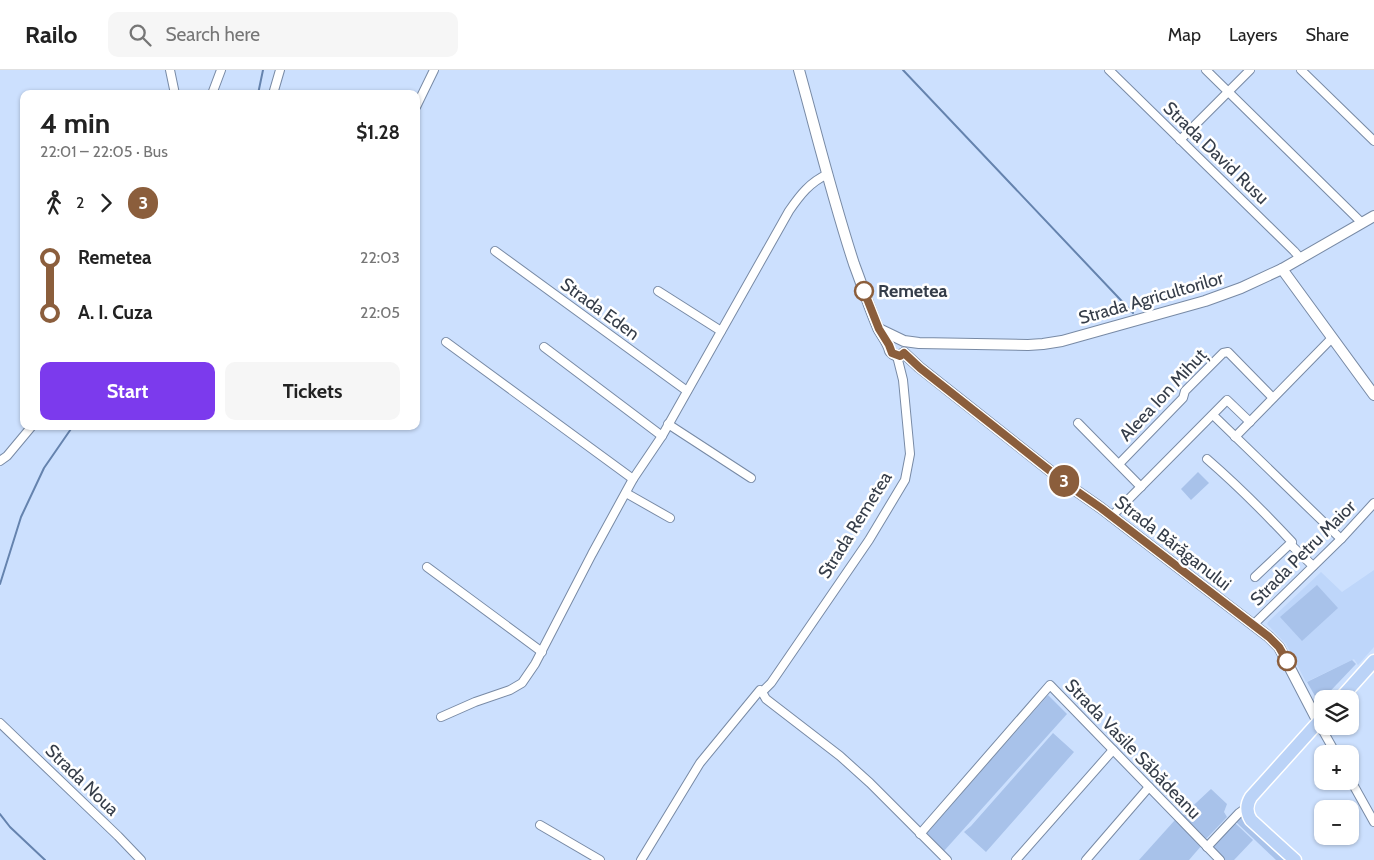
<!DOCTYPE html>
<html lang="en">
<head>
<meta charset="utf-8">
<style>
  :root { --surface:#fff; --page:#f6f6f6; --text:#222; --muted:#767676; --line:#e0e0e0; --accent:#7c3aed }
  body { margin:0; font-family:Cabin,sans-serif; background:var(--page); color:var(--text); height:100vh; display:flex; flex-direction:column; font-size:19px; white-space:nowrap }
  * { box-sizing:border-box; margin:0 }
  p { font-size:16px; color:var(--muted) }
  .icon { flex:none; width:28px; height:28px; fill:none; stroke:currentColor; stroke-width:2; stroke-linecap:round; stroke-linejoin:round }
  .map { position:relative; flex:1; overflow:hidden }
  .drawer { position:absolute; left:20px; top:20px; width:400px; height:340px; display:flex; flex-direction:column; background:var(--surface); border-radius:10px; box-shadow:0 1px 4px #0004 }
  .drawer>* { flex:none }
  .badge { padding:0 10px; border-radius:16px; font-size:18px; line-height:32px }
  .buttons { position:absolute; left:1314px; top:620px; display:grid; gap:10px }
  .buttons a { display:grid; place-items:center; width:45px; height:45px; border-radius:10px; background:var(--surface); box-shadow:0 1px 4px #0004; font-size:25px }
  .map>.badge { position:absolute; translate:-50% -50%; box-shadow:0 0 0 2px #fff }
  .legs { display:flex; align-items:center; gap:8px; height:55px; padding:0 20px; font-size:16px }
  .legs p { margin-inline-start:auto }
  .headline { display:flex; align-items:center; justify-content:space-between; height:85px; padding:0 20px }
  h1 { font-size:28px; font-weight:800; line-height:38px }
  .button { display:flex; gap:10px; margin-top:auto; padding:10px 20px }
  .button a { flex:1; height:58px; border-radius:10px; background:var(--accent); color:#fff; font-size:20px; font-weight:800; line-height:58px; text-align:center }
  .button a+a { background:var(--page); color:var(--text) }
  ul { padding:0 20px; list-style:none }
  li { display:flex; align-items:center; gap:18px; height:55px; font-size:19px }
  li i { display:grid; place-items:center; width:8px; height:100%; margin:0 6px; background:currentColor }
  li i::after { content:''; width:12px; height:12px; margin:-6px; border:4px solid; border-radius:50%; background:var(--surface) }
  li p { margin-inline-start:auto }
  li:first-child i { background:linear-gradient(#0000 50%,currentColor 0) }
  li:last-child i { background:linear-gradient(currentColor 50%,#0000 0) }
  header { display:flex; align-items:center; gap:30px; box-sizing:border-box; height:70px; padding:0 25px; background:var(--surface); border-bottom:1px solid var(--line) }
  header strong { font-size:24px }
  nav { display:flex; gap:28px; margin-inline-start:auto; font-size:18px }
  .search { width:350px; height:45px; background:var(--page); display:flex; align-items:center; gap:12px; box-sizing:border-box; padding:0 18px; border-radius:10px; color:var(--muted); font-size:19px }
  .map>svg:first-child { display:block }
  .built { fill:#bed6fa }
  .green { fill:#a8c2ea }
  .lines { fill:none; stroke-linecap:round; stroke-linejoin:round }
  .stream { stroke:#6583ae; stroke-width:2 }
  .minor-casing { stroke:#788aa5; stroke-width:10 }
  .tertiary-casing { stroke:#788aa5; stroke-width:12 }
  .primary-casing { stroke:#fff; stroke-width:15 }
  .minor { stroke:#fff; stroke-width:8 }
  .tertiary { stroke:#fff; stroke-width:10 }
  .primary { stroke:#bbd3f7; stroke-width:12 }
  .line-1-casing { stroke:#fff; stroke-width:11 }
  .line-1 { stroke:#8b5e3c; stroke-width:8 }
  .stop-1-dot { fill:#fff; stroke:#8b5e3c; stroke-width:2.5 }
  .labels { text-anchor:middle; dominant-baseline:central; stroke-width:5; stroke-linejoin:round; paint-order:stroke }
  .street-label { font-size:18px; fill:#353d49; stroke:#fff }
  .stop-label { font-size:18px; font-weight:bold; fill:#353d49; stroke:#fff; text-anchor:start }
</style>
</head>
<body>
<header>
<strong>Railo</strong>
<div class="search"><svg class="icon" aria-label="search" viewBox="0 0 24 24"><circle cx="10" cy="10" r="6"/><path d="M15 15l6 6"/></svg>Search here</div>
<nav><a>Map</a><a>Layers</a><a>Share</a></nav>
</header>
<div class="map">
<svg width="1374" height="790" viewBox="0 0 1374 790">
  <rect width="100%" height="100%" fill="#cce0fe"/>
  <path class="built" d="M1374,500v77l-16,18 -4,-6 -48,23 -20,-38 -19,-20 1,-2 53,-50 21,20z"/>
  <g class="green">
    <path d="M1198,402l11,11 -18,17 -10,-11z"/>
    <path d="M1317,515l21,23 -36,33 -22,-24z"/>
    <path d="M1352,590l4,4 -37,39 -12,-21z"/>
    <path d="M1048,625l19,19 -123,137 -17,-18z"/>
    <path d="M1053,663l21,19 -88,100 -22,-20 7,-6z"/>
    <path d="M1211,719l16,15 -3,8 3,5 -22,23 -23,-24z"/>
    <path d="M1241,746l47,44h-12l-40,-38z"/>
    <path d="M1175,750l27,25 -13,15h-50z"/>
    <path d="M1235,753l18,17 -19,20h-11l-12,-13z"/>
  </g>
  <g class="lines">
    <g class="stream">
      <path d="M903,0l230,243"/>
      <path d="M258,24l5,-24"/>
      <path d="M0,514l21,-67 23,-49 29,-42"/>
      <path d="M0,744l10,13 35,33"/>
    </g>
    <g class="minor-casing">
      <g id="minor">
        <path d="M170,0l5,24"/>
        <path d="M1109,0l185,181 7,8"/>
        <path d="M1206,0l156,153"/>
        <path d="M1301,0l73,71"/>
        <path d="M212,24l9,-24"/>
        <path d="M273,24l7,-24"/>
        <path d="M416,37l18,-37"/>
        <path d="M1180,70l70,-70"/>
        <path d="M495,181l192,140"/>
        <path d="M658,221l63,40"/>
        <path d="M446,272l187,137"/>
        <path d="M544,277l118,89"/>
        <path d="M1213,345l128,124"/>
        <path d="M1078,353l63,64"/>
        <path d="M668,354l83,54"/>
        <path d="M1235,367l97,-99"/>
        <path d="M1207,389c30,26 58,54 85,83l-37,35"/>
        <path d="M0,391l7,-5 25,-30"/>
        <path d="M1119,394l64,-66 2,-7 38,-38 5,-1 45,46"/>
        <path d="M626,423l44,25"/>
        <path d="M1111,447l116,-117 23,22"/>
        <path d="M1290,474l23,22"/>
        <path d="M427,497l115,85"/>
        <path d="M1253,555l88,-86 33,-36"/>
        <path d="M762,622l9,-9 98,-143 36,-60 5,-26 -7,-74 -6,-24"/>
        <path d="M762,622l4,7 74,57 30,27 77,77"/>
        <path d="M441,647l34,-15 35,-12 12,-7 13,-19 57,-110 41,-75 29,-43 127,-225c11,-16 21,-29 39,-37"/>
        <path d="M1318,652l18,32"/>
        <path d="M0,653l118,113 23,24"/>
        <path d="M1350,709l24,43"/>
        <path d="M540,755l60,35"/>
        <path d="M920,764l130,-149 170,175"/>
        <path d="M1207,777l32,-34 7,-5"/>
        <path d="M641,790l59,-97 60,-73 2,2"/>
        <path d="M1016,790l97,-110"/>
        <path d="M1086,790l63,-73"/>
      </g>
    </g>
    <g class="tertiary-casing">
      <g id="tertiary">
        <path d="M799,0c18,65 34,130 55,194 8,21 15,43 24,64 4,8 10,14 12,23 4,5 9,6 14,2"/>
        <path d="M1282,199l92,126"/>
        <path d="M879,259l25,12 15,2 109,2 15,-1 19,-3 143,-40 36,-13 41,-19 92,-53"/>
        <path d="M904,283l15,14 149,118 33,23 168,129 10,10 39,75"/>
      </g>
    </g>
    <g class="primary-casing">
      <g id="primary">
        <path d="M1340,629l34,-38"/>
        <path d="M1295,790l-44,-40c-5,-8 -5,-15 0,-23l71,-79"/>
      </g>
    </g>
    <use href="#minor" class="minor"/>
    <use href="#tertiary" class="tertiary"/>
    <use href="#primary" class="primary"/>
  </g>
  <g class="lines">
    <g class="line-1-casing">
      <path id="line-1" d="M864,221l15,38 10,16 3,8 8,3 4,-3 16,15 148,117 33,23 168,129 10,10 8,14"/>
    </g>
    <use href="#line-1" class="line-1"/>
  </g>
  <g class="stop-1-dot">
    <circle cx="864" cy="221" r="9"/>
    <circle cx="1287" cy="591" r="9"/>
  </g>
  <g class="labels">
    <g class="street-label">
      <text transform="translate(1216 83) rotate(44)">Strada David Rusu</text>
      <text transform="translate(1151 228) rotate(-16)">Strada Agricultorilor</text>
      <text transform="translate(600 239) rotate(36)">Strada Eden</text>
      <text transform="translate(1163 325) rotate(-47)">Aleea Ion Mihuț</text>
      <text transform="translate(855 455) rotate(-58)">Strada Remetea</text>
      <text transform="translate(1173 473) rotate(38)">Strada Bărăganului</text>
      <text transform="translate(1303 483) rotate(-45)">Strada Petru Maior</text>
      <text transform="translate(1133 679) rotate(46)">Strada Vasile Săbădeanu</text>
      <text transform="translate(82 710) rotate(44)">Strada Noua</text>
    </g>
    <g class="stop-label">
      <text x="878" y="221">Remetea</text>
    </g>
  </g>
</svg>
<div class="buttons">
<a><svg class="icon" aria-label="layers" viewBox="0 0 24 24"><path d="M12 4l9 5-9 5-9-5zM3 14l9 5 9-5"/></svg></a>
<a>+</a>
<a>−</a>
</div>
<b class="badge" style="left:1064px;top:411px;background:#8b5e3c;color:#fff">3</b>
<section class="drawer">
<div class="headline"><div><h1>4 min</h1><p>22:01 – 22:05 · Bus</p></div><b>$1.28</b></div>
<div class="legs"><svg class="icon" aria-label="walk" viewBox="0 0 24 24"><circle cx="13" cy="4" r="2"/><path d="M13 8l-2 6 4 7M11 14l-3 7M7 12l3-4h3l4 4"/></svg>2<svg class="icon" aria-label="forward" viewBox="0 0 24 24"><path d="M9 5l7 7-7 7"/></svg><b class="badge" style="background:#8b5e3c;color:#fff">3</b></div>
<ul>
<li><i style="color:#8b5e3c"></i><b>Remetea</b><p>22:03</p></li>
<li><i style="color:#8b5e3c"></i><b>A. I. Cuza</b><p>22:05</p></li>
</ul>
<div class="button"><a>Start</a><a>Tickets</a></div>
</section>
</div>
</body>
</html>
